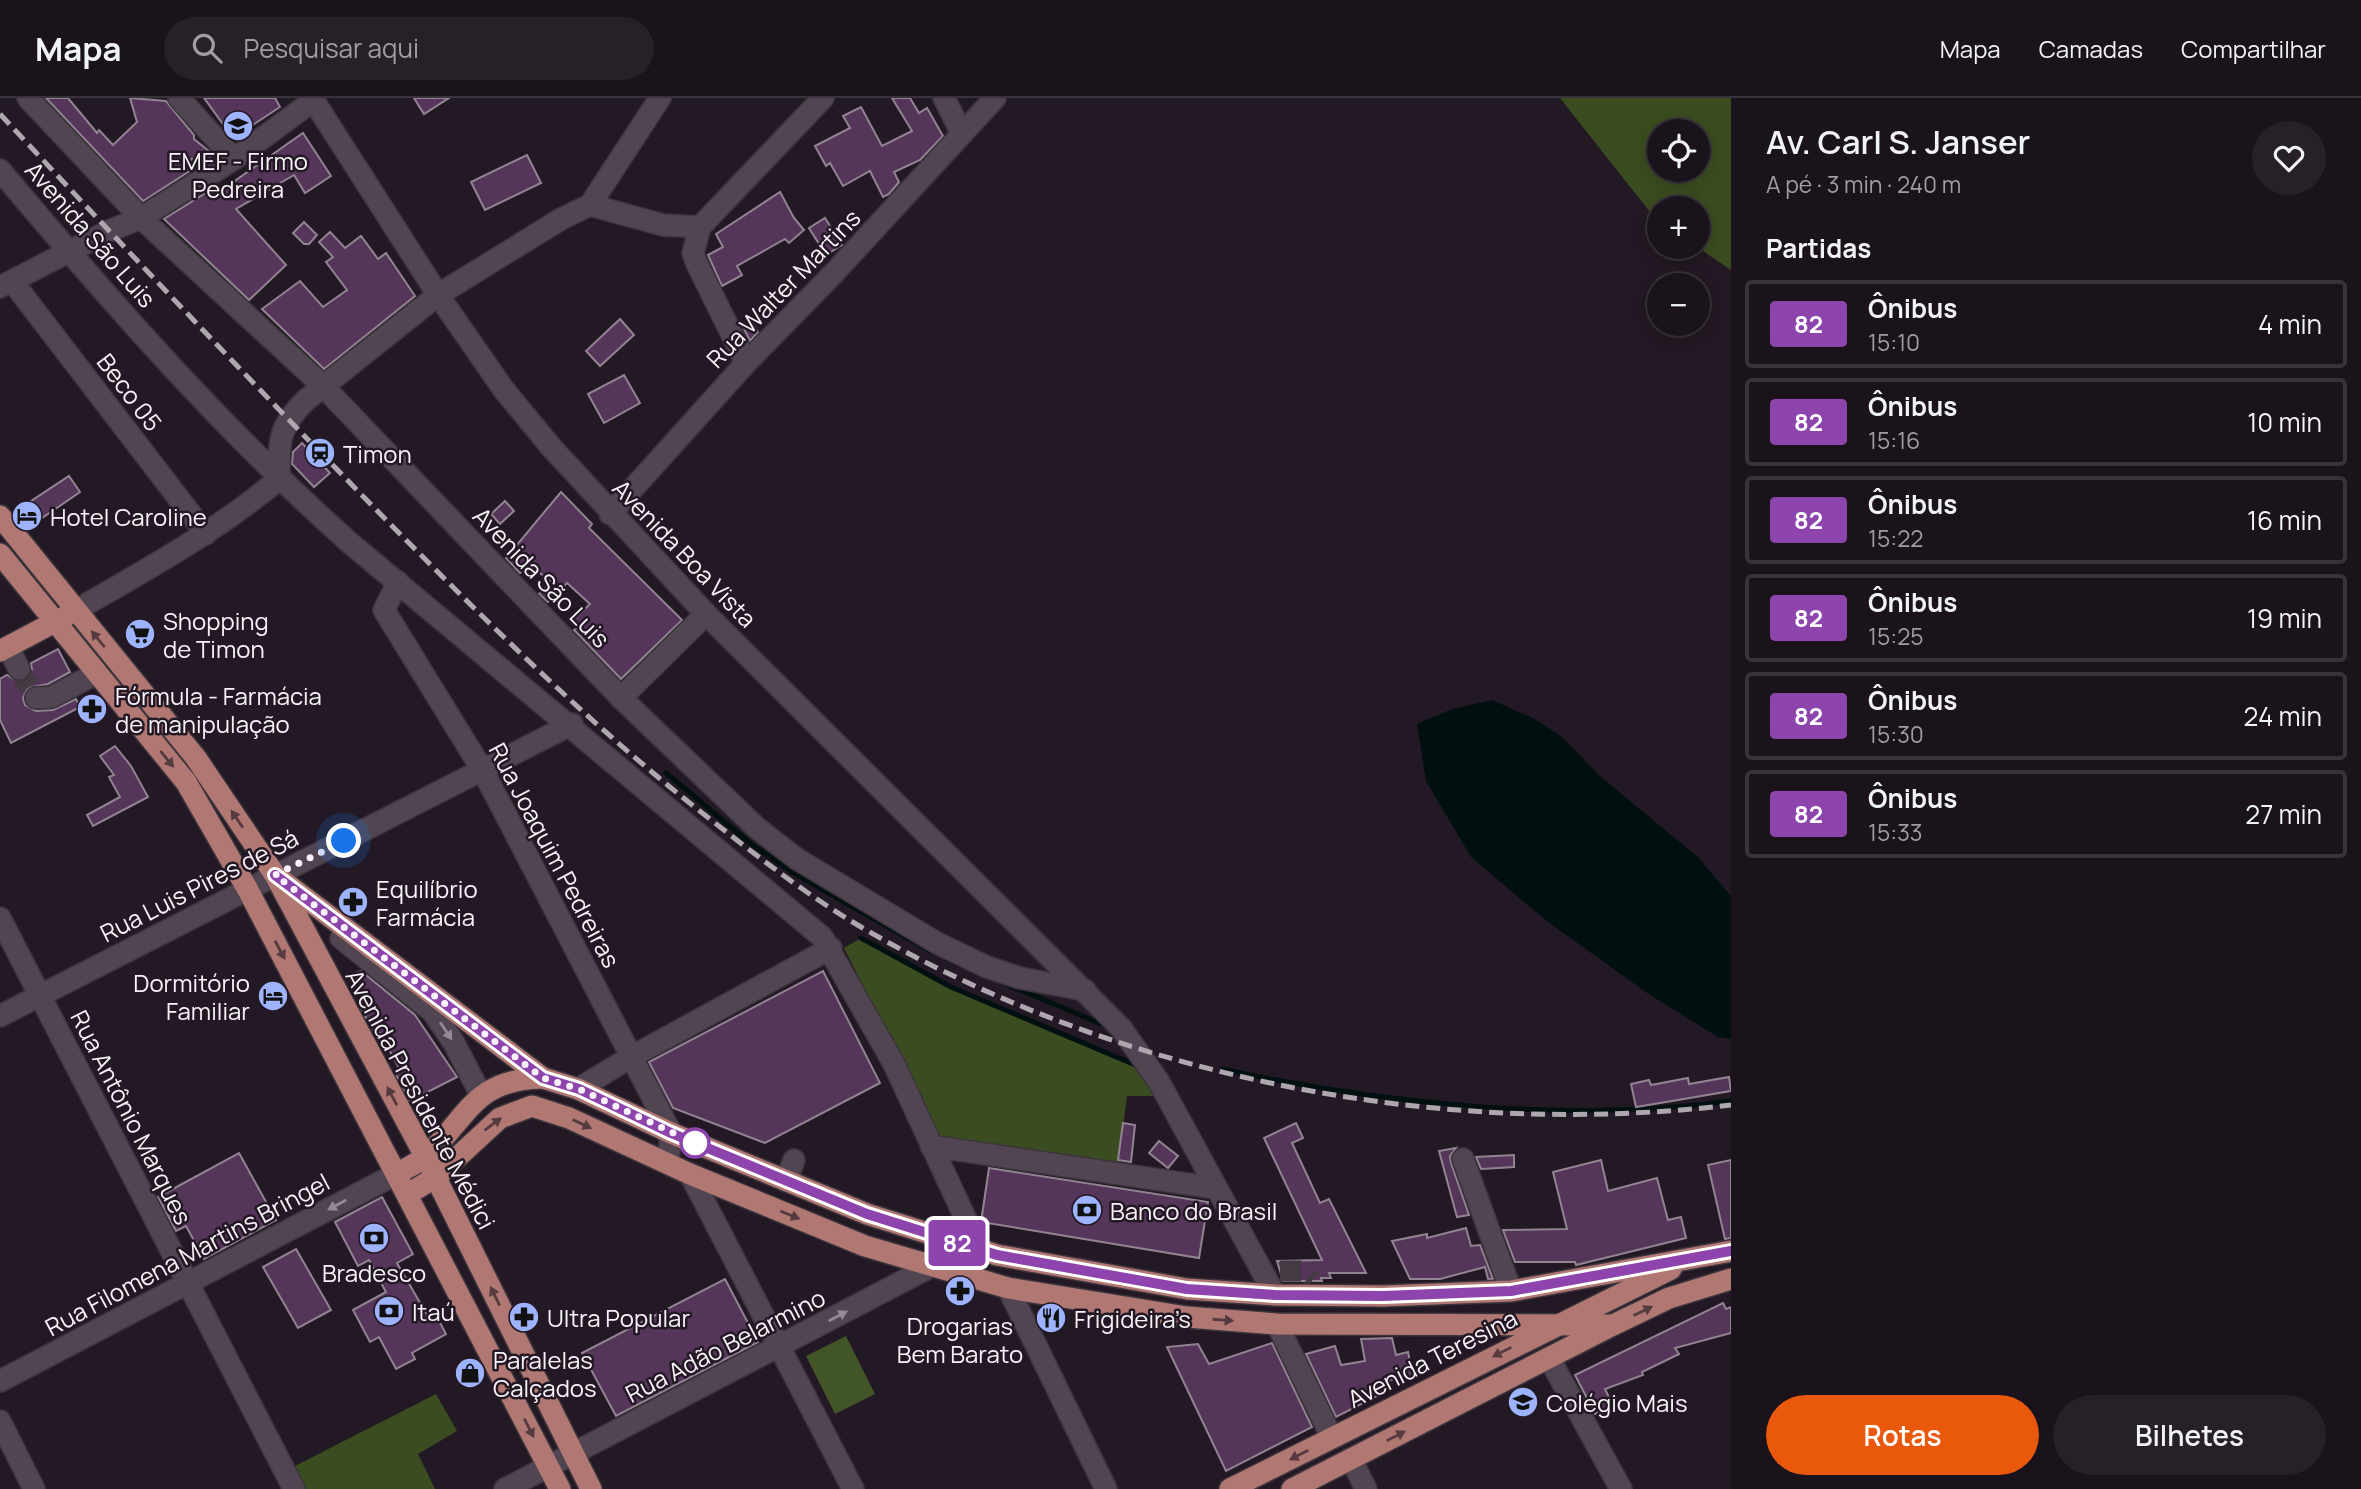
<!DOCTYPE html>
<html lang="pt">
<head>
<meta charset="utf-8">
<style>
  :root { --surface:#1a131b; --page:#272028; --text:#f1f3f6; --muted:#9f9ea3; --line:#38323a; --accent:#ea580c }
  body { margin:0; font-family:Manrope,sans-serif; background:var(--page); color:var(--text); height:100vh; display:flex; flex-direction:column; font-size:26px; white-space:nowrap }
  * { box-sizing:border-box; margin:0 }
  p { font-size:23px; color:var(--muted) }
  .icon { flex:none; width:38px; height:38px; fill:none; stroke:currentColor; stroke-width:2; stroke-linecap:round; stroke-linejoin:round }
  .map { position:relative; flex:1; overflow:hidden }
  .panel { display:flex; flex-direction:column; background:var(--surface); width:630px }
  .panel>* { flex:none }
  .badge { padding:0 14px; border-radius:5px; font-size:24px; line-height:46px }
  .controls { position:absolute; left:1647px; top:21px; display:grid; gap:14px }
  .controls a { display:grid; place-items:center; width:63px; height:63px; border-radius:50%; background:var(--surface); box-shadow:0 4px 18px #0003,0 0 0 2px var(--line); font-size:35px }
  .you { position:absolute; width:35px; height:35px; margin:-18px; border:5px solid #fff; border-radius:50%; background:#1a73e8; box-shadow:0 0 0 10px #1a73e833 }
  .map>.badge { position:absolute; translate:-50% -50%; box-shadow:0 0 0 4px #fff }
  h2 { padding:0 35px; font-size:26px; line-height:63px }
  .round { display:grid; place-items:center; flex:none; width:74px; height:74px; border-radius:37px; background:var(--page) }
  .headline { display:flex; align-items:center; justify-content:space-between; height:119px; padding:0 35px }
  h1 { font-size:33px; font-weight:600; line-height:52px }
  .action { display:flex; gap:14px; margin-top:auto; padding:14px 35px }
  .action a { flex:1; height:80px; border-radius:42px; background:var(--accent); color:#fff; font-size:28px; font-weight:600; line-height:80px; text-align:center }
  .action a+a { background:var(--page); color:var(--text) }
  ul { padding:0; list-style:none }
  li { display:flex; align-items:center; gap:21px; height:88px; margin:0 14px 10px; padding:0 21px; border:4px solid var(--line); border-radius:7px }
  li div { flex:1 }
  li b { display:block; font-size:26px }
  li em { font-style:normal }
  li .badge { min-width:77px; font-weight:700; text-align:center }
  header { display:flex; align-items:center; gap:42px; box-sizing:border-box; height:98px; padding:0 35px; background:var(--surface); border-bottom:2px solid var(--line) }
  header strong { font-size:33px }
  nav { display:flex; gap:38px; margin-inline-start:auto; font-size:24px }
  .search { width:490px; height:63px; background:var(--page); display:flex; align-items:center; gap:18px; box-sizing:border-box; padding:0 24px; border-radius:38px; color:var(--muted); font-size:26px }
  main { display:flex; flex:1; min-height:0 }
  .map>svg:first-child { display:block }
  .green { fill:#3b4c20; fill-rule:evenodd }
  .forest { fill:#425526 }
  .water { fill:#001011 }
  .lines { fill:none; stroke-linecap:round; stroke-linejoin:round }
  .stream { stroke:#001011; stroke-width:5 }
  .building { fill:#56355a; stroke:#908491; stroke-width:2 }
  .minor-tunnel { stroke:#433a44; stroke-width:21; stroke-dasharray:21 10; stroke-linecap:butt }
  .minor-casing { stroke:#3b343c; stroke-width:24 }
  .major-casing { stroke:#3b343c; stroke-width:24 }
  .minor { stroke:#514552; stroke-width:21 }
  .major { stroke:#b17873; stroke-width:21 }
  .rail { stroke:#afa7b0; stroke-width:5; stroke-dasharray:14 7; stroke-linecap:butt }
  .oneway { fill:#553a40 }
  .oneway2 { fill:#948a95 }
  .line-casing { stroke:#fff; stroke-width:16 }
  .line { stroke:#8e44ad; stroke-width:10 }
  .walk { stroke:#f9f2fa; stroke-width:7; stroke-dasharray:0 12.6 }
  .stop-dot { fill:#fff; stroke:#8e44ad; stroke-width:3.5 }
  .labels { text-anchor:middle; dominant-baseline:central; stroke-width:5; stroke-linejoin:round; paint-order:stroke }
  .poi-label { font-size:24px; fill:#f9f2fa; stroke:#231924; text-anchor:start }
  .street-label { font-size:24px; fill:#f9f2fa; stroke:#231924 }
</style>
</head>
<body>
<header>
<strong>Mapa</strong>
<div class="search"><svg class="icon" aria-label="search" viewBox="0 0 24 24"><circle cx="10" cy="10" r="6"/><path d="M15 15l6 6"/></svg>Pesquisar aqui</div>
<nav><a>Mapa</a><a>Camadas</a><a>Compartilhar</a></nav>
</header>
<main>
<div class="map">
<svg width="1731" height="1391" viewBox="0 0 1731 1391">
  <rect width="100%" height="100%" fill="#231924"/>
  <g class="green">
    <path d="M1560,0h171v172l-34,-23 1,-39h-39v12l-5,-3zM1698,33v39h-39v-39z"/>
    <path d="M861,840l90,49 190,81 13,28h-27l-9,69 -178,-27 -96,-190z"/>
    <path d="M436,1296l21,37 -39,23 17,35h-133l-11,-21z"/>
  </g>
  <path class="forest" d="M846,1238l29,58 -40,20 -29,-58z"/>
  <path class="water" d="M1492,602l41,18 28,18 41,42 96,79 33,39v143l-13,-2 -68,-42 -102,-73 -77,-65 -45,-76 -9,-57 35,-15z"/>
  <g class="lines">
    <g class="stream">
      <path d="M666,675l85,71 41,28 140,80"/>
      <path d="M861,840l90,49 189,80"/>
      <path d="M947,861l159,67"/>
      <path d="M1222,971c159,35 347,54 509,32"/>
    </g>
  </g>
  <g class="building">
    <path d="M46,0h22l29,35 2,-3 14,15 24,-23 -7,-24 36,3 28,34v4l16,13v7h-20l6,8 -53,34z"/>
    <path d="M204,0h71l5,9 -47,31z"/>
    <path d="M414,0h35l-25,16z"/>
    <path d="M892,0h18l9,15 8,-5 16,28 -23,24 -26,12 5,10 -10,12 -6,3 -13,-26 -27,15 -13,-23 -4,3 -11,-20 35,-18 -7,-12 18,-9 21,39 30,-15z"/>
    <path d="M303,35l28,43 -26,17 -11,-18 -58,34 50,56 -37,35 -85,-81 48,-30 4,5z"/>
    <path d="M527,57l14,28 -56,27 -14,-28z"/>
    <path d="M780,94l14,26 10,12 -15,13 -4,-4 -48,27 5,9 -20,11 -14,-31 15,-8 -7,-13z"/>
    <path d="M825,120l17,27 -16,10 -17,-27z"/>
    <path d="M304,124l13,13 -8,9h-5l-11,-11z"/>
    <path d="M330,134l15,16 16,-12 17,23 8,-6 29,43 -91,73 -62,-60 38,-28 23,26 24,-17 -21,-28 7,-5 -14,-15z"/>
    <path d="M620,221l14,16 -34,31 -14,-15z"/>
    <path d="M752,224l6,10 -8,9 -7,-14z"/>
    <path d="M624,277l16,28 -36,20 -16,-29z"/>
    <path d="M302,345l28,30 -16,14 -22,-23 1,-12z"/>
    <path d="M69,378l11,16 -51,35 -13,-16z"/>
    <path d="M561,394l31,32 -3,4 93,92 -61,59 -47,-49 4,-3 -6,-6 18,-17 -23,-21 -19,19 -9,-8 12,-12 -22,-18 -9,9 -14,-15z"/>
    <path d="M505,403l9,10 -14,13 -9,-10z"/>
    <path d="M58,551l12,23 -22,12 -20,4 -5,10 2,7 11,6 17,-1 23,-11 4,8 -69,36 -11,-23v-41l7,-4 11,7 7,-2 7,-10 -1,-7z"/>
    <path d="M115,648l16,20 17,31 -55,29 -6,-11 33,-18 -11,-20 5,-2 -14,-19z"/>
    <path d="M361,873l54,44 42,62 -47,24 -15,-28 5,-3 -20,-37 -4,2 -15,-26 8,-4 -18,-31z"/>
    <path d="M823,873l57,112 -115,60 -92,-35 -24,-46z"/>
    <path d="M1729,979l2,14 -95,16 -5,-23 18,-4 2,5 37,-7 1,6z"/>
    <path d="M1123,1025l12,2 -4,37 -13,-2z"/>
    <path d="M1296,1025l7,15 -11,5 28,60 9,-4 37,74h-37l2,5h-10l1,3h-39l-6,-20 45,-1 -58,-122z"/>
    <path d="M1159,1043l19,15 -10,12 -19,-15z"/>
    <path d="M1456,1050l-6,8 1,7 18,52 -12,2 -18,-66z"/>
    <path d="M239,1055l37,67 -72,39 -18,-33 -10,5 -18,-34z"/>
    <path d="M1514,1057v12l-33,2 -5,-12z"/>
    <path d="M1601,1062l7,31 49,-13 11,42 13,-3 5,21 -110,27 -1,-3h-60l-12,-32 64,-1 -14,-57z"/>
    <path d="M1731,1062v78l-6,1 -17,-74z"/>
    <path d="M989,1070l219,34 -9,56 -218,-36z"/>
    <path d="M382,1099l31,57 -16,9 29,50 7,-4 13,25 -34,19 3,6 -19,10 -17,-32 -9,5 -17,-32 33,-18 -17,-32 -11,6 -23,-44z"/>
    <path d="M1466,1130l5,18 9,-1 13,34h-5l-3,-12 -45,12h-30l-18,-38 35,-7v4z"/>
    <path d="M296,1151l35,61 -33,18 -35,-61z"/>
    <path d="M725,1181l33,63 -142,74 -34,-63z"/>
    <path d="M1723,1205l3,6 5,-2v26l-56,15 4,6 -37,18 1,3 -38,14 8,17 -18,8 -20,-39z"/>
    <path d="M1392,1240l4,17 12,-3 5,24 -39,7 3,13 -41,21 -30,-63 29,-8 6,19 24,-4 -4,-22z"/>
    <path d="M1272,1245l40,84 -86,44 -59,-124 31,-3 11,20z"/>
  </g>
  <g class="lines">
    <g class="minor-tunnel">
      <path d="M19,571l17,29"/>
      <path d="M1280,1173h21l11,10"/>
    </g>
    <g class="minor-casing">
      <g id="minor">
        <path d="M28,0l113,120 182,168 298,312 136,130 40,31 140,84 50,24 33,11 65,12"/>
        <path d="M179,0l55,61"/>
        <path d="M312,0l126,197 66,95 47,57 155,167 415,414 38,54 116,213"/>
        <path d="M944,0l18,36"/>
        <path d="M0,72c109,130 223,260 350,373l472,394 72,127 86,186"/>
        <path d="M590,107l70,-107"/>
        <path d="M12,183l194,253"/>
        <path d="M0,189l109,-56 32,-13 93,-59 80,-59"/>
        <path d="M746,265l-49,-99 -4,-11 7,-26 123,-129"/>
        <path d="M610,416l136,-151 88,-90 161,-175"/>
        <path d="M398,484l-14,28 99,161 188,362 -3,29"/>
        <path d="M75,513c70,-41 141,-79 204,-132 0,-38 -1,-52 27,-79l132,-105 123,-76 29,-14 73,20 37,2"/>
        <path d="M8,549l11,22"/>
        <path d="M36,600l16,-1 45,-24"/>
        <path d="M621,600l85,-84"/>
        <path d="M0,820l294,571"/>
        <path d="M341,840l92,74 21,31 27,52"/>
        <path d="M0,918l572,-292"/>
        <path d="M578,991l53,-32 200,-109"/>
        <path d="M931,1048l284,42"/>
        <path d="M1463,1061l48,132"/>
        <path d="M690,1076l163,315"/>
        <path d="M786,1083l8,-21"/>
        <path d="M1008,1190l98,201"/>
        <path d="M1277,1226l55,114"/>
        <path d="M1549,1260l72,131"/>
        <path d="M0,1283l398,-208"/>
        <path d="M0,1323l34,68"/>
        <path d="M1351,1361l15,30"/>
        <path d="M505,1391l427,-223"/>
      </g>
    </g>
    <g class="major-casing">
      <g id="major">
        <path d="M0,418l196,242 79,117 150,281 166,333"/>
        <path d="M0,456l186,228 62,108 312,599"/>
        <path d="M0,553l66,-35"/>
        <path d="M275,777l268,203 35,11 93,44 196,81 130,41 190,34 88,6 108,1 128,-5 220,-40"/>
        <path d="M398,1075c9,-5 20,-10 28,-17 43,-39 47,-77 117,-78"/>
        <path d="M408,1096l28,-17 64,-59 32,-12 37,12 121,56 175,72 143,42 179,29 90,7 336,1 56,-27 62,-19"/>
        <path d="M1230,1391l441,-220"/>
        <path d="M1292,1391l319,-163"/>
      </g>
    </g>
    <use href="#minor" class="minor"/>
    <use href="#major" class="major"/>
    <path class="rail" d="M0,16c134,144 268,286 406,426 99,100 198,197 309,283 47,37 95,74 146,104 257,150 575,213 870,178"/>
  </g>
  <defs><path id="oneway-solid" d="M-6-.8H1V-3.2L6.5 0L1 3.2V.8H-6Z" transform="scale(1.75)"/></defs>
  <g class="oneway">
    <use href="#oneway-solid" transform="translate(98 541) rotate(-129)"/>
    <use href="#oneway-solid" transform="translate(167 661) rotate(51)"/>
    <use href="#oneway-solid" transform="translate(237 721) rotate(-124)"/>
    <use href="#oneway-solid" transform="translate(280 852) rotate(62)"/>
    <use href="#oneway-solid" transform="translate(392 998) rotate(-118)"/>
    <use href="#oneway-solid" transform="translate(493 1026) rotate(-37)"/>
    <use href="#oneway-solid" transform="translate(582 1026) rotate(25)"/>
    <use href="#oneway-solid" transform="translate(790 1117) rotate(22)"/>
    <use href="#oneway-solid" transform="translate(495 1198) rotate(-116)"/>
    <use href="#oneway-solid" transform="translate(1643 1213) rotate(-26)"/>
    <use href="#oneway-solid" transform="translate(1223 1222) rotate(4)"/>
    <use href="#oneway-solid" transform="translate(1502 1254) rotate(153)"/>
    <use href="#oneway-solid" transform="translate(529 1330) rotate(63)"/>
    <use href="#oneway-solid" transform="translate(1396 1338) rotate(-27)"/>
    <use href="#oneway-solid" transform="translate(1299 1357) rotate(153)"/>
  </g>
  <g class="oneway2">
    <use href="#oneway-solid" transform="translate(446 933) rotate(56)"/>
    <use href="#oneway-solid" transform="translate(337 1107) rotate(152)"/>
    <use href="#oneway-solid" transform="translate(838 1218) rotate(-28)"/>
  </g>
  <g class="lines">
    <g class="line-casing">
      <path id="line" d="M275,777l268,203 36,11 92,44 196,81 130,41 190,34 88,6 108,1 128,-5 220,-40"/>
    </g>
    <use href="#line" class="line"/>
    <path class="walk" d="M344,743l-69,34 268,203 36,11 116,54"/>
  </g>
  <defs>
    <g id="school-disc" transform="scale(1.575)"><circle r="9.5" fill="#9eb3fd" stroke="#231924"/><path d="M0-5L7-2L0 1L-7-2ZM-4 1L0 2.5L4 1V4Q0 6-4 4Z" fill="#111"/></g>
    <g id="station-disc" transform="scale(1.575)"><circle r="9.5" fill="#9eb3fd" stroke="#231924"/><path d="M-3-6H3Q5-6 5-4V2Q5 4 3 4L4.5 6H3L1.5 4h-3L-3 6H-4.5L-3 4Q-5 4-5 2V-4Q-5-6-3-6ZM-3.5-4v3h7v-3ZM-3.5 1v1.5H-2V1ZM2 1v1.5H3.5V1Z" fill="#111"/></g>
    <g id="hotel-disc" transform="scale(1.575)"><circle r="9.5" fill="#9eb3fd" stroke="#231924"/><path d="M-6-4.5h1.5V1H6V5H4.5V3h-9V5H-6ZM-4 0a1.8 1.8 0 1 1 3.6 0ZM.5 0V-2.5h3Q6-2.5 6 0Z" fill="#111"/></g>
    <g id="supermarket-disc" transform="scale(1.575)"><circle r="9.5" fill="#9eb3fd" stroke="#231924"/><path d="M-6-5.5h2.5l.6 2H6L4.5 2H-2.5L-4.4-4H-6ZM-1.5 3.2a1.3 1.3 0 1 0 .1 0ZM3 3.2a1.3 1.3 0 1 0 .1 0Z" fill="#111"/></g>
    <g id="pharmacy-disc" transform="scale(1.575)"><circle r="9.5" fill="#9eb3fd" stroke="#231924"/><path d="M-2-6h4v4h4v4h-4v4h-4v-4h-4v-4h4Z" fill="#111"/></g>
    <g id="bank-disc" transform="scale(1.575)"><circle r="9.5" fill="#9eb3fd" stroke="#231924"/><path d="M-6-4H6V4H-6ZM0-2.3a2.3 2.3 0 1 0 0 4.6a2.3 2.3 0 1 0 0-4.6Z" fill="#111"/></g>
    <g id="restaurant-disc" transform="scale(1.575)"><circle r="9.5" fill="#9eb3fd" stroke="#231924"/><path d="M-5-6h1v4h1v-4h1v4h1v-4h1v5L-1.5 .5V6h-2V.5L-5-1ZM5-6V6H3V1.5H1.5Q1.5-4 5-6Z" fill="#111"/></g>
    <g id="shop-disc" transform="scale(1.575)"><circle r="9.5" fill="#9eb3fd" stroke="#231924"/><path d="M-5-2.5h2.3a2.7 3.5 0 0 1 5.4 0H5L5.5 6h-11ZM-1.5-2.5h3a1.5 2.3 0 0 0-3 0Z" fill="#111"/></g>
  </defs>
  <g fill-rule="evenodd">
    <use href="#school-disc" x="238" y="28"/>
    <use href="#station-disc" x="320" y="355"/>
    <use href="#hotel-disc" x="27" y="418"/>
    <use href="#supermarket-disc" x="140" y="536"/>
    <use href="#pharmacy-disc" x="92" y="611"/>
    <use href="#pharmacy-disc" x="353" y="804"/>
    <use href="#hotel-disc" x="273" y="898"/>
    <use href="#bank-disc" x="1087" y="1112"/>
    <use href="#bank-disc" x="374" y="1140"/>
    <use href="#pharmacy-disc" x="960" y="1193"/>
    <use href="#bank-disc" x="389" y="1213"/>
    <use href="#pharmacy-disc" x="524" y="1219"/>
    <use href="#restaurant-disc" x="1051" y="1220"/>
    <use href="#shop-disc" x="470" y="1275"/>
    <use href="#school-disc" x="1523" y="1304"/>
  </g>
  <circle class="stop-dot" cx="695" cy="1045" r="14"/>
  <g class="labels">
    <g class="poi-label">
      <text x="238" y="62" text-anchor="middle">EMEF - Firmo<tspan x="238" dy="28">Pedreira</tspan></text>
      <text x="343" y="355">Timon</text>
      <text x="50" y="418">Hotel Caroline</text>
      <text x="163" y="522">Shopping<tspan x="163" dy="28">de Timon</tspan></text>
      <text x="115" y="597">Fórmula - Farmácia<tspan x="115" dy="28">de manipulação</tspan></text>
      <text x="376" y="790">Equilíbrio<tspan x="376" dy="28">Farmácia</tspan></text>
      <text x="250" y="884" text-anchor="end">Dormitório<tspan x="250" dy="28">Familiar</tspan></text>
      <text x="1110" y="1112">Banco do Brasil</text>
      <text x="374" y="1174" text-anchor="middle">Bradesco</text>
      <text x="412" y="1213">Itaú</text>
      <text x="547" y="1219">Ultra Popular</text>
      <text x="1074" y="1220">Frigideira’s</text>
      <text x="960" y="1227" text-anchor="middle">Drogarias<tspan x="960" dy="28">Bem Barato</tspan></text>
      <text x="493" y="1261">Paralelas<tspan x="493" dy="28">Calçados</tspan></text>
      <text x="1546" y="1304">Colégio Mais</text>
    </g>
    <g class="street-label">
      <text transform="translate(91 136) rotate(49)">Avenida São Luis</text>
      <text transform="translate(783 190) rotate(-46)">Rua Walter Martins</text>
      <text transform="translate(130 294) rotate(53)">Beco 05</text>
      <text transform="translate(685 455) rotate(46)">Avenida Boa Vista</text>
      <text transform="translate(542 479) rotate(46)">Avenida São Luis</text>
      <text transform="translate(555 757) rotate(62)">Rua Joaquim Pedreiras</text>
      <text transform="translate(199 787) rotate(-27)">Rua Luis Pires de Sá</text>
      <text transform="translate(421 1001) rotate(62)">Avenida Presidente Médici</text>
      <text transform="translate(132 1019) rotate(63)">Rua Antônio Marques</text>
      <text transform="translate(187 1156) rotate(-28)">Rua Filomena Martins Bringel</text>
      <text transform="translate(725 1247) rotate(-27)">Rua Adão Belarmino</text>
      <text transform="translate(1432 1260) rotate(-27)">Avenida Teresina</text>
    </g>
  </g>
</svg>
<div class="controls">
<a><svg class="icon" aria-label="locate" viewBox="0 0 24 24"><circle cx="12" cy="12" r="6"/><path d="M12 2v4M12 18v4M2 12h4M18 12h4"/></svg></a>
<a>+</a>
<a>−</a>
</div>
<div class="you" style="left:344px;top:743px"></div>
<b class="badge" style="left:957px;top:1145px;background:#8e44ad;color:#fff">82</b>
</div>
<section class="panel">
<div class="headline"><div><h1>Av. Carl S. Janser</h1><p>A pé · 3 min · 240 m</p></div><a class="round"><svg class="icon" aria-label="heart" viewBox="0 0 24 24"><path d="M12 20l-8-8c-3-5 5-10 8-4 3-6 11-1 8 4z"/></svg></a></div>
<h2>Partidas</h2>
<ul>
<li><span class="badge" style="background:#8e44ad;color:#fff">82</span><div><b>Ônibus</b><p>15:10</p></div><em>4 min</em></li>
<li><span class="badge" style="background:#8e44ad;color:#fff">82</span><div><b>Ônibus</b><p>15:16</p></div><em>10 min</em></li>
<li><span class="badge" style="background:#8e44ad;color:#fff">82</span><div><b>Ônibus</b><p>15:22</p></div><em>16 min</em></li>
<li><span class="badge" style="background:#8e44ad;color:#fff">82</span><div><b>Ônibus</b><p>15:25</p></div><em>19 min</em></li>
<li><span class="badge" style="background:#8e44ad;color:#fff">82</span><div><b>Ônibus</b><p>15:30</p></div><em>24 min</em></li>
<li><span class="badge" style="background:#8e44ad;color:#fff">82</span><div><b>Ônibus</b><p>15:33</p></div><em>27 min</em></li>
</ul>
<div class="action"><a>Rotas</a><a>Bilhetes</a></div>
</section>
</main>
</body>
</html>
